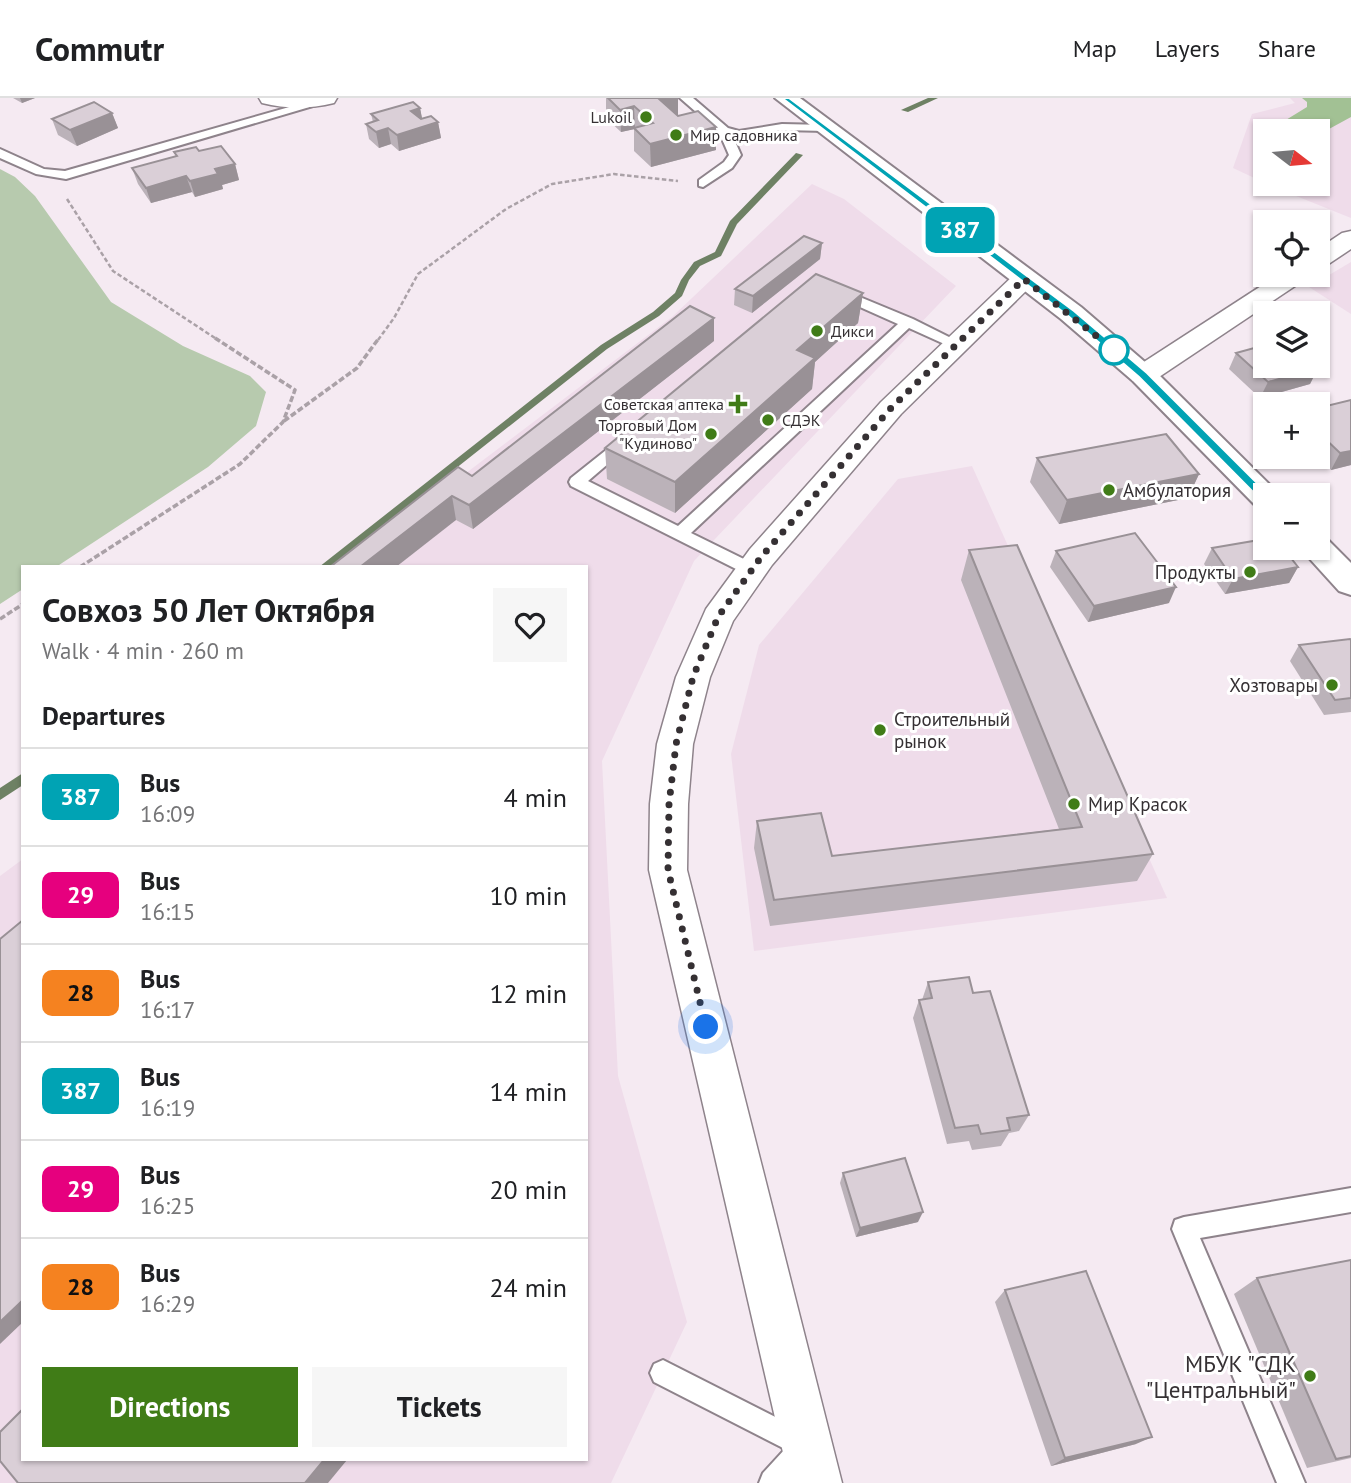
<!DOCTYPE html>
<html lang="en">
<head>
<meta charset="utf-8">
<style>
  :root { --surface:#fff; --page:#f6f6f6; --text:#202124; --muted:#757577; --line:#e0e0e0; --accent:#407c17 }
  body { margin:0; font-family:"PT Sans",sans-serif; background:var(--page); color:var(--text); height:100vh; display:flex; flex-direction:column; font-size:26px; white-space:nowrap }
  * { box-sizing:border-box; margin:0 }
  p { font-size:23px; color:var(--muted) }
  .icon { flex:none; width:38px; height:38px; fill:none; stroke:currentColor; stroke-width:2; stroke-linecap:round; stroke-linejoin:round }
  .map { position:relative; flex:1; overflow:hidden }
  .sheet { position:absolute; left:21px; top:467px; width:567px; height:896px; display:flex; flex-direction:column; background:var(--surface); border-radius:0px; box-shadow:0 2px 5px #0004 }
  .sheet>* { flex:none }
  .badge { padding:0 14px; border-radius:10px; font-size:24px; line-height:46px }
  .needle { width:46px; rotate:106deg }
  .controls { position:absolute; left:1253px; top:21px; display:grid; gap:14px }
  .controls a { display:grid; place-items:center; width:77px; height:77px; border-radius:0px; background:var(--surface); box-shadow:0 2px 5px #0004; font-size:35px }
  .you { position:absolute; width:35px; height:35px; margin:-18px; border:5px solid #fff; border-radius:50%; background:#1a73e8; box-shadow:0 0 0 10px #1a73e833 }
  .map>.badge { position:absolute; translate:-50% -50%; box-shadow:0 0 0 4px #fff }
  h2 { padding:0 21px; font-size:26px; line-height:63px }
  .round { display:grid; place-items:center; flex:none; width:74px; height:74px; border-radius:0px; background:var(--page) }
  .overview { display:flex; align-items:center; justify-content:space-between; height:119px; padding:0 21px }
  h1 { font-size:33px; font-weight:700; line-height:52px }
  .cta { display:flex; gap:14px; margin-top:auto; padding:14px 21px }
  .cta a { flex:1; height:80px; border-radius:0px; background:var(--accent); color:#fff; font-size:28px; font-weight:700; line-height:80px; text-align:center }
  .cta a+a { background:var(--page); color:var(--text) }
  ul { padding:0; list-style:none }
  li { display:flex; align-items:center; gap:21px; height:98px; padding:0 21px; border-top:2px solid var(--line) }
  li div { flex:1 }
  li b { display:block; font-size:26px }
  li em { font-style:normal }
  li .badge { min-width:77px; font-weight:700; text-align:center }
  header { display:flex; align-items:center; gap:42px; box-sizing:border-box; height:98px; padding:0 35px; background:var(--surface); border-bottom:2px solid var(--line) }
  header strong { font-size:33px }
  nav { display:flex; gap:38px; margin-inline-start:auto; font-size:24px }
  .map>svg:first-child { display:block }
  .built { fill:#efdcea }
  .green { fill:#b7caae }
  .forest { fill:#a2c194 }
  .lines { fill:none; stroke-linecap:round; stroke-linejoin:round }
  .stream { fill:#6e8164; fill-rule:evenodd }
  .service-casing { stroke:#8e838b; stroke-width:4 }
  .minor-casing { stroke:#8e838b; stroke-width:3 }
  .secondary-casing { stroke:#8e838b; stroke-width:4 }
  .path-far1 { stroke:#aaa1a7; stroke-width:2.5; stroke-dasharray:4.5 2.5; stroke-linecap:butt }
  .path { stroke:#aaa1a7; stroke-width:3.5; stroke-dasharray:6 2.5; stroke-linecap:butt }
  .service { fill:#fff; fill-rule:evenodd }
  .minor { fill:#fff; fill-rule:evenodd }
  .secondary { fill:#fff; fill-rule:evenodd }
  .wall { fill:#bbb2b9 }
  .shaded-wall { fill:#999196 }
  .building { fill:#dacfd7; stroke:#999196; stroke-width:2 }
  .line { fill:#00a3b4; stroke:#fff; stroke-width:2 }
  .walk { stroke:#353033; stroke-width:7; stroke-dasharray:0 12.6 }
  .poi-dot { fill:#407c17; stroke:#fff; stroke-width:2.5 }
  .stop-dot { fill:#fff; stroke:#00a3b4; stroke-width:3.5 }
  .labels { text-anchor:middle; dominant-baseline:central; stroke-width:6; stroke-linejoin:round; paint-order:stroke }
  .far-poi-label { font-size:16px; fill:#353033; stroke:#fff; text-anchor:end }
  .poi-label { font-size:19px; fill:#353033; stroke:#fff; text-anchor:start }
  .near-poi-label { font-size:23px; fill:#353033; stroke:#fff; text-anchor:end }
</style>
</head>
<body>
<header>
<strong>Commutr</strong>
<nav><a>Map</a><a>Layers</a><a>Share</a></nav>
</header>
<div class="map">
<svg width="1351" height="1385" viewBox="0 0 1351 1385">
  <rect width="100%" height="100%" fill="#f5eaf2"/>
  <g class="built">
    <path d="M1290,0h61v120l-85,-34h52v-53h-53v52l-32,-15 19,-54 43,-11z"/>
    <path d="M812,86l32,15 112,87 -262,275 -92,200 16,315 69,246 -76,161h-611v-607l23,-17v601h563v-893h-244l330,-250z"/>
    <path d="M1351,164v52l-42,-27z"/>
    <path d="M972,368l195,432 -413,53 -23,-197 28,-109 139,-166z"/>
  </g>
  <path class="green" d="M0,71l15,8 20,19 76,106 72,44 67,30 16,16 -10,34 -48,41 -152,100h-33v22l-23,15z"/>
  <path class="forest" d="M1302,0h49v19l-33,18v-4h-50l39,-24v-5z"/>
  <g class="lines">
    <g class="stream">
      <path d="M928,0h10l-30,14 -7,-2z"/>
      <path d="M796,55l7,2 -66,69 -16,32 -21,10 -11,14 -7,16 -23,20 -52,33 -276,218h-12l282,-222 52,-33 22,-19 6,-13 13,-18 21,-10 15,-31z"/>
      <path d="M23,675v12l-23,15v-12z"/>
    </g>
    <g class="service-casing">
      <g id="service">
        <path d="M321,0l4,3 -2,2 -257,76 -30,-5 -36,-16v-9l44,20 21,2z"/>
        <path d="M680,0h13l35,30 11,3 43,-7 44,1 6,3 -6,3 -44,-1 -49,7 8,18 -9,13 -29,19 -4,-1v-6l25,-18 5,-7 -10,-23z"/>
        <path d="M838,190l75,31 50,25 -7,4 -5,-1 -42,-19 -218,205 67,33 2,4 -2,4h-12l-175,-88 -2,-4 2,-4 49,-39h10l3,3 -3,3 -42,36 90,45 220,-202 -65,-29 -2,-3z"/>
        <path d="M1351,1090v24l-151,26 105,245h-28l-105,-254 3,-9 9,-3z"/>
        <path d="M663,1262l152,77 4,9 -4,9 -24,28h-32l4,-10 22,-24 -131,-67 -4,-9 4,-9z"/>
      </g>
    </g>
    <g class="minor-casing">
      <g id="minor">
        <path d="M259,0h78l-3,5c-25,6 -47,6 -72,0z"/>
        <path d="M1351,133v18l-24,16 -9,2v-18l24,-16z"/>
        <path d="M1024,173l9,3 4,5 -4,5 -132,130 -129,151 -39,56 -23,56 -17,67 -5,60 -1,66 155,613h-52l-141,-613 1,-66 7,-60 19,-67 30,-68 44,-60 131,-147 134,-128z"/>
        <path d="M1278,177h30l-4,5 -151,101 -10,2 -10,-2 -4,-6 4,-6z"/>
      </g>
    </g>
    <g class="secondary-casing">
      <g id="secondary">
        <path d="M775,0h25l281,209 72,62 127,126h-15v12l-11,-3 -121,-123 -72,-62z"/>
        <path d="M1318,439l10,3 23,23v32l-12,-4 -39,-43h18z"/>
      </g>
    </g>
    <g class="path-far1">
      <path d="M67,101l46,72 105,69"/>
      <path d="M378,242l16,-22 24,-44 88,-65 46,-25 62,-10 64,7"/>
    </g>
    <g class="path">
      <path d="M284,323l73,-53 22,-30"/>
      <path d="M1318,411l8,8"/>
      <path d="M80,469l160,-103 43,-42 12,-32 -80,-52"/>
      <path d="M0,521l23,-15"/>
    </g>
    <use href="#service" class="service"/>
    <use href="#minor" class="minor"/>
    <use href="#secondary" class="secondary"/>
  </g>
  <g class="wall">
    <path d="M13,0h22l-13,5z"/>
    <path d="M606,0h72v18l38,34 -65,17 -17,-16v-22l-13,3 -15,-14z"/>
    <path d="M420,10l2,11 16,3 3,16 -42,13 -8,-7 -12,4 -10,-9 -3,-15 7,-2 -2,-8z"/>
    <path d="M112,15l6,15 -41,18 -19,-11 -6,-16z"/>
    <path d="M199,53l36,13 4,16 -17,5 1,4 -28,8 -3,-5 -41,11 -13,-19 -6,-16 44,-12 -2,-4z"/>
    <path d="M822,145l-2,16 -68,54 -18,-8 1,-16z"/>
    <path d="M863,195l-5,30 -43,39 -3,27 -137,124 -68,-34 -2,-31z"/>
    <path d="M714,243l-241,188 -17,-9 -126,47 142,-91z"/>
    <path d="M1236,255l82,15 -8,16 -50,14 -31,-29z"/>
    <path d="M1351,302v65l-20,5 -13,-13v-49z"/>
    <path d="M1037,360l162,16 -11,24 -129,26 -29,-42z"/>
    <path d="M1212,450l86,19 -9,16 -64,11 -21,-30z"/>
    <path d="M969,452l184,304 -16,27 -367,45 -16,-78 3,-27 75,35 227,-27 -98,-249z"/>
    <path d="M1056,453l113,52 -81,19 -38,-55z"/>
    <path d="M1351,542v72l-27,3 -34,-54 9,-16z"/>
    <path d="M928,884l45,11 56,122 -10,16 -10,2 -8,13 -29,4 -3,-9 -22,3 -34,-126 6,-18h3z"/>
    <path d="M843,1075l75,49 -62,15 -16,-54z"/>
    <path d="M1351,1162v198l-44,10 -73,-174 23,-16z"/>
    <path d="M1005,1192l131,154 -85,22 -56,-164z"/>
  </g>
  <g class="shaded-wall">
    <path d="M20,0h15l-13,5z"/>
    <path d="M665,0h13v19l-19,-18z"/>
    <path d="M634,8l1,23 -14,3 -1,-22z"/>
    <path d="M420,10l3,15 -12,-12z"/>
    <path d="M112,15l6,15 -41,18 -7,-16z"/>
    <path d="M438,24l3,16 -42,13 -2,-16z"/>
    <path d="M716,29v23l-65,17 -1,-23z"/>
    <path d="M388,30l3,16 -12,4 -3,-16z"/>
    <path d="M235,66l4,16 -17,5 1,4 -28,8 -5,-16 25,-12z"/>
    <path d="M186,78l6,16 -41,11 -5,-15z"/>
    <path d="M822,145l-2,16 -68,54 1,-17z"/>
    <path d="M863,195l-5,30 -43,39 -3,27 -137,124v-31l122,-132z"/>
    <path d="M714,220v23l-241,188 -4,-24z"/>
    <path d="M1318,270l-8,16 -50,14 8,-16z"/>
    <path d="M1351,353v14l-20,5 9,-17z"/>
    <path d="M1199,376l-11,24 -129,26 8,-24z"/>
    <path d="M452,398l4,24 -60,47h-36z"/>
    <path d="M1298,469l-9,16 -64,11 8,-15z"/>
    <path d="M1176,489l-7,16 -81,19 6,-16z"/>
    <path d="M923,1114l-5,10 -62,15 4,-9z"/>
    <path d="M23,1202v22l-23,22v-22z"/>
    <path d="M1152,1339l-16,7 -85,22 14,-8z"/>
    <path d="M324,1362h23l-19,23h-23z"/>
  </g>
  <g class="building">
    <path d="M608,0h57l-6,1 19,17 20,-5 18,16 -66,17 -16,-16 19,-5 -19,-17 -14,4z"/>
    <path d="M94,4l18,11 -42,17 -18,-11z"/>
    <path d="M413,4l7,6 -9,3 10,8 10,-3 7,6 -41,13 -9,-7 -12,4 -10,-8 12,-4 -7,-6z"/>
    <path d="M221,48l14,18 -20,5 3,5 -28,7 -4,-5 -40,12 -14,-20 45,-12 -3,-4 22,-5 3,4z"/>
    <path d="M804,138l18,7 -69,53 -18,-7z"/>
    <path d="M816,176l47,19 -66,57 18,8 -140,124 -70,-34z"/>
    <path d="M690,208l24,12 -245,187 -17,-9 -92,71h-30l128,-100 14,9z"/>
    <path d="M1265,247v21h51l2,2 -50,14 -32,-29z"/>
    <path d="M1351,302v51l-11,2 -22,-21v-24z"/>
    <path d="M1166,336l33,40 -132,26 -30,-42z"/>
    <path d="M1135,435l41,54 -82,19 -38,-55z"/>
    <path d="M1265,441v9h18l15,19 -65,12 -21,-31z"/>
    <path d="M1017,447l136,309 -379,46 -17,-79 64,-8 11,43 250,-29 -113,-277z"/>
    <path d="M1350,541l1,1v58l-16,2 -36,-55z"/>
    <path d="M23,822v380l-23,22v-383z"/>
    <path d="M969,879l4,16 17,-2 39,124 -22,3 3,12 -29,4 -3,-9 -23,3 -36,-128 13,-2 -4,-16z"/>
    <path d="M905,1060l18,54 -63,16 -17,-55z"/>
    <path d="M1351,1162v196l-15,3 -79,-181z"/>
    <path d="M1086,1173l66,166 -87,21 -60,-168z"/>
    <path d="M23,1311v51h301l-19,23h-287l-18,-22v-29z"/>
  </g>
  <path class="line" d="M782,0h7l285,213 73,62 122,122v5h-8l-122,-123 -72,-62z"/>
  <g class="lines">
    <path class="walk" d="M706,929l-38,-157 1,-66 7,-60 17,-67 25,-60 43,-60 130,-149 133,-129 90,71"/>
  </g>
  <g class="poi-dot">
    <circle cx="646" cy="19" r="7"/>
    <circle cx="676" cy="37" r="7"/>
    <circle cx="817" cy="233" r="7"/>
    <path d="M734.5 295.5h7v7h7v7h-7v7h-7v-7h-7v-7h7z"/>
    <circle cx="768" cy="322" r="7"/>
    <circle cx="711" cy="336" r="7"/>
    <circle cx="1109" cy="392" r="7"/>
    <circle cx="1250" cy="474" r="7"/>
    <circle cx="1332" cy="587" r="7"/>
    <circle cx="880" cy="632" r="7"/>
    <circle cx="1074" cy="706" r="7"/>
    <circle cx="1310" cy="1278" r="7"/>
  </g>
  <circle class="stop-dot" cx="1114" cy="252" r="14"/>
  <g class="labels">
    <g class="far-poi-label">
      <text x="632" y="19">Lukoil</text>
      <text x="690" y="37" text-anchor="start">Мир садовника</text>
      <text x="831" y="233" text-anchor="start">Дикси</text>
      <text x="724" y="306">Советская аптека</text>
      <text x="782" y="322" text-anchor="start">СДЭК</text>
      <text x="697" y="327">Торговый Дом<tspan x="697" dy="18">"Кудиново"</tspan></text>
    </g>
    <g class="poi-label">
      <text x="1123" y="392">Амбулатория</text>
      <text x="1236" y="474" text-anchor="end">Продукты</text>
      <text x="1318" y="587" text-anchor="end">Хозтовары</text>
      <text x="894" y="621">Строительный<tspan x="894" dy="22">рынок</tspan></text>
      <text x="1088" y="706">Мир Красок</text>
    </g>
    <g class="near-poi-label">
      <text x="1296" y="1265">МБУК "СДК<tspan x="1296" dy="26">"Центральный"</tspan></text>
    </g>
  </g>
</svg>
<div class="controls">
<a><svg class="needle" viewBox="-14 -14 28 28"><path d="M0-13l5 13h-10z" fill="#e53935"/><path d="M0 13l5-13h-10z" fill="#757577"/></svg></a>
<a><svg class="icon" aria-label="locate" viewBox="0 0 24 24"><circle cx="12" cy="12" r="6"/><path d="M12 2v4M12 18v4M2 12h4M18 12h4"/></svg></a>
<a><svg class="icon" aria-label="layers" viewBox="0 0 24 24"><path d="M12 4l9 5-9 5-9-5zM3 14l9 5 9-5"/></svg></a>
<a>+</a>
<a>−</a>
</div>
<div class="you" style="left:706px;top:929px"></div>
<b class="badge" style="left:960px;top:132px;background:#00a3b4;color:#fff">387</b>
<section class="sheet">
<div class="overview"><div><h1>Совхоз 50 Лет Октября</h1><p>Walk · 4 min · 260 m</p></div><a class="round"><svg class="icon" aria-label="heart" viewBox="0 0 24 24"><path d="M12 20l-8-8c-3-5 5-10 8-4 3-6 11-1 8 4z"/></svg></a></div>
<h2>Departures</h2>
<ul>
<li><span class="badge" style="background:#00a3b4;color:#fff">387</span><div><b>Bus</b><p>16:09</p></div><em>4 min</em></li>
<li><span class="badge" style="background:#e6007e;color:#fff">29</span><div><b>Bus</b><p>16:15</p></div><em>10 min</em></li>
<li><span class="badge" style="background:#f58220;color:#111">28</span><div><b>Bus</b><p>16:17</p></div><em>12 min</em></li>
<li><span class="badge" style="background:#00a3b4;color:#fff">387</span><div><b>Bus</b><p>16:19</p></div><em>14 min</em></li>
<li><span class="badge" style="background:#e6007e;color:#fff">29</span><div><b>Bus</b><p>16:25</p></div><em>20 min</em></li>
<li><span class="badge" style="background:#f58220;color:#111">28</span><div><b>Bus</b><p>16:29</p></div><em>24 min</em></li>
</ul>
<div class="cta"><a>Directions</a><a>Tickets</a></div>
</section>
</div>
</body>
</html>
